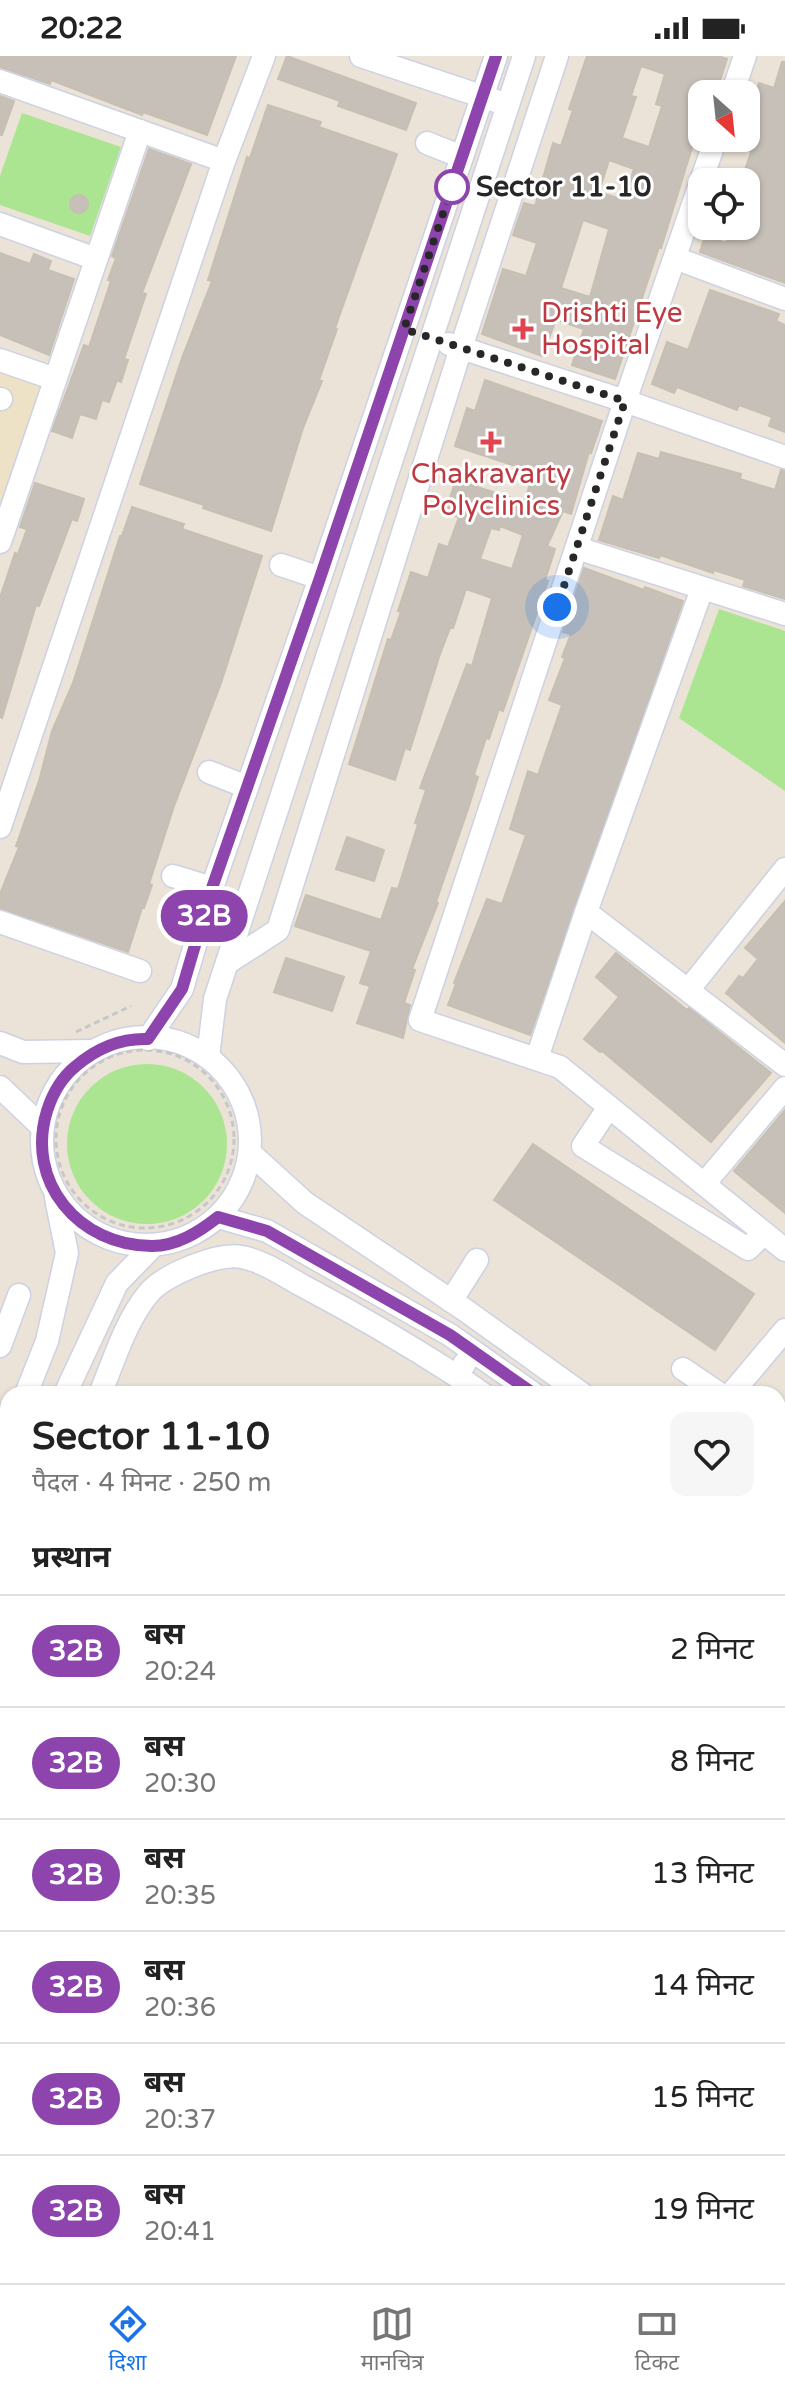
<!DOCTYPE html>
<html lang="hi">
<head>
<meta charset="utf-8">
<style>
  :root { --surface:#fff; --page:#f6f6f6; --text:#222; --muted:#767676; --line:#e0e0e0; --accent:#1a73e8 }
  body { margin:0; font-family:"Varela Round","Noto Sans Devanagari",sans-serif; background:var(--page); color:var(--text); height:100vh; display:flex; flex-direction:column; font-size:30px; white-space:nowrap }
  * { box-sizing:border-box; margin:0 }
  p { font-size:26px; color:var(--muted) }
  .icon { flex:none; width:44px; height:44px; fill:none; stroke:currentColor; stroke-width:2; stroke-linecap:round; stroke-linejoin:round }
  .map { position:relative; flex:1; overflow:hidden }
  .side { position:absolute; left:0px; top:1330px; width:786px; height:898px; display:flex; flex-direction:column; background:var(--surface); border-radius:24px 24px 0 0; box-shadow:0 2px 6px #0004 }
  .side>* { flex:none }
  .badge { padding:0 16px; border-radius:26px; font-size:28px; line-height:52px }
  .needle { width:52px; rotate:153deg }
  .fabs { position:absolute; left:688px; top:24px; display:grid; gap:16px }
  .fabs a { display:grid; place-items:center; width:72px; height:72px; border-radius:16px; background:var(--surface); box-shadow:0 2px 6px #0004; font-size:40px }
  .you { position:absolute; width:40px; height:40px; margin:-20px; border:6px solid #fff; border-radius:50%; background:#1a73e8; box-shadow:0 0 0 12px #1a73e833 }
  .map>.badge { position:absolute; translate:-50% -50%; box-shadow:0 0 0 4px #fff }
  h2 { padding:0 32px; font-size:30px; line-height:72px }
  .round { display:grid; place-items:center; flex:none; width:84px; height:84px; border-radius:16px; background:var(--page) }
  .headline { display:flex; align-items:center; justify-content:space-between; height:136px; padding:0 32px }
  h1 { font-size:38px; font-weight:700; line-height:60px }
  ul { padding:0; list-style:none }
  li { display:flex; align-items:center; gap:24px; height:112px; padding:0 32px; border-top:2px solid var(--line) }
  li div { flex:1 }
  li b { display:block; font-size:30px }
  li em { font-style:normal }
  li .badge { min-width:88px; font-weight:700; text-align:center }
  .status { display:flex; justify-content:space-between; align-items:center; height:56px; padding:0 40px; background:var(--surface); direction:ltr }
  .status svg { height:22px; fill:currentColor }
  .tabs { display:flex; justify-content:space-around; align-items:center; height:112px; border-top:2px solid var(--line); background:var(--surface); font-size:22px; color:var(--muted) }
  .tabs a { display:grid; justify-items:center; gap:4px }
  .tabs .current { color:var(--accent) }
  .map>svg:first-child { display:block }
  .education { fill:#eee2c6 }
  .green { fill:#ace591 }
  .building { fill:#c6c0b8; stroke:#c6bfb2; stroke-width:2; fill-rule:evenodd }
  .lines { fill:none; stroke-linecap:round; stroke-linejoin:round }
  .minor-casing { stroke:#cdd1e2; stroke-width:25 }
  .path { stroke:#c7c7c7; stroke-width:3; stroke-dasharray:6 4; stroke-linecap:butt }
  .minor { stroke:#fff; stroke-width:22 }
  .line-casing { stroke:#fff; stroke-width:18 }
  .line { stroke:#8e44ad; stroke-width:12 }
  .walk { stroke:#272727; stroke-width:8; stroke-dasharray:0 14.4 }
  .stop-dot { fill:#fff; stroke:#8e44ad; stroke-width:4 }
  .health-dot { fill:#e0444e; stroke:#fff; stroke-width:3 }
  .labels { text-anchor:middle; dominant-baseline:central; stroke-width:6; stroke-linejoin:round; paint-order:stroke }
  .stop-label { font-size:28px; font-weight:bold; fill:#272727; stroke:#fff; text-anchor:start }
  .health-label { font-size:28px; fill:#be3a42; stroke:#fff; text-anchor:start }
</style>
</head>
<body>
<div class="status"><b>20:22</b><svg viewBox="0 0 49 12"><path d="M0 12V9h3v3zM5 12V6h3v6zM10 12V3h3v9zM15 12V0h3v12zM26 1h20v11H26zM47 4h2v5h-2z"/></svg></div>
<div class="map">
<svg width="785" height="2227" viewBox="0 0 785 2227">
  <rect width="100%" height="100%" fill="#ebe3d8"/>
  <path class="education" d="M0,317l43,15 -43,124z"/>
  <g class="green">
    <path d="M22,57l99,34 -31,89 -90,-31v-29z"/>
    <path d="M719,553l66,22v160l-106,-73z"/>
    <circle cx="147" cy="1088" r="80"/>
    <path d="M785,1967v260h-168v-7h161v-249z"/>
  </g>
  <g class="building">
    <path d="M0,0h236l-29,79 -64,-23 -1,3 -91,-35 -1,4 -50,-17z"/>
    <path d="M287,0l129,47 -10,27 -68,-24 2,-5 -62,-22z"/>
    <path d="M587,0h131l9,3 -10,31 -5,-2 -2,6h-8v21l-41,133 -2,-1 -44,132 -43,-14 12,-36 -28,-9 -14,36 -60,-22 21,-65 23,7 11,-33 -24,-8 11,-32 11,3 18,-63 8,3 12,-36 -4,-1zM641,10l24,8 -9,30 6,2 -13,41 -27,-9 14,-41 -5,-1zM609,104l25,9 -11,31 -24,-8zM583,164l26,9 -19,68 -29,-9z"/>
    <path d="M782,6h3v221l-85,-31 5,-16 21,7 5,-17h15l2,-51 -4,-2 8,-24 -6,-2v-25l13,-39 15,5z"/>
    <path d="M0,40l14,5 -12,34h-2z"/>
    <path d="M268,49l53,17 -2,5 78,27 -62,174 2,1 -18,51 3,1 -19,47 -32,103 -68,-23 1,-3 -64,-21 42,-126 30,-77 -4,-1 39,-123 3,1z"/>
    <path d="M149,93l42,15 -49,129 4,1 -22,65 4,1 -7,22 -4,-2 -8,22 -7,-2 -6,19 -16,-5 -8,24 -20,-7 32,-86 5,2 22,-66 -3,-1 8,-22 -4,-2z"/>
    <circle cx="79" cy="148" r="9"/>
    <path d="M0,197l30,11 4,-10 17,7 -3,9 26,9 -25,76 -49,-20z"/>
    <path d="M710,234l69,24 -3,7 9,4v107l-16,-6 3,-9 -33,-12 -2,5 -60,-23 -3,6 -22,-9 15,-42 21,8z"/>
    <path d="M485,324l117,41 -11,32 -2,-1 -18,62 -8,-3 -16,35 8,3 -10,31 3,1 -45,130 -4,-2 -10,30 -3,-1 -12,37 4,2 -9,29 -33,96 2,1 -26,66 3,1 -11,33 6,2 -7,33 -46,-15 13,-37 -10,-3 11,-32 -76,-25 11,-31 75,25 11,-32 6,1 20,-65 -3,-1 11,-33 -6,-2 47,-124 5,2 20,-68 -26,-9 -13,39h-3l-10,26 -30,96 -5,-2 -10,32 -46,-16 39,-125 3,1 10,-28 -3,-1 13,-39 17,6 11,-34 9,3 11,-30 -14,-4 11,-33 68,22 10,-30 -79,-26 12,-38 8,3zM500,470l23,9 -11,34 -32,-10 11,-31 8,2z"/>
    <path d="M661,396l80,22 -1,5 35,11 6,-20 4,1v128l-42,-13 2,-6 -31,-10 -1,3 -53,-18 -1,3 -60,-18 14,-44 10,4 15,-47 21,6z"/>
    <path d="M35,427l49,16 -7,22 -5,-2 -33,87 -3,-1 -34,113 -2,-1v-119l15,-45 3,1 9,-25 -7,-2z"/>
    <path d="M132,451l52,17 -2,5 80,27 -41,127 -47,123 -25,78 3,1 -8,23h-2l-14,44 -128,-44v-14l19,-47 -3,-1 23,-65 13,-50 21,-48 47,-147h2z"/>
    <path d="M584,512l60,22 1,-3 38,14 -153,434 -82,-30 8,-21 -2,-1 33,-84 15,5 24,-69 -16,-6 18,-58 10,4 24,-70 -13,-5 16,-42 -3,-1 9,-23 -8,-2z"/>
    <path d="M347,781l37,13 -10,31 -38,-12z"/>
    <path d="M785,845v142l-59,-50 13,-17 4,2 15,-19 -13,-11z"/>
    <path d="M616,897l71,57 2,-2 82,65 -60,69 -109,-91 -2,1 -16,-13 35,-42 -23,-20z"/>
    <path d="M286,902l58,19 -12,34 -58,-19z"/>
    <path d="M785,1054v103l-51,-42z"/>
    <path d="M533,1088l221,150 -39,56 -221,-150z"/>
  </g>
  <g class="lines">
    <g class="minor-casing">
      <g id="minor">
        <path d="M361,0l135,45"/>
        <path d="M0,25l224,80"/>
        <path d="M732,38l13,-38"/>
        <path d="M716,82l-91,263 -205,619 140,47 225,183"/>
        <path d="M427,87l35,14"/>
        <path d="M0,168l96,35"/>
        <path d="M675,202l110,41"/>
        <path d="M449,288l176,57 160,56"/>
        <path d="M0,304l55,19"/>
        <path d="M0,343h1"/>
        <path d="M0,486l140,-411"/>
        <path d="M577,492l208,66"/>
        <path d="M281,509l39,13"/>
        <path d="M209,716l38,15"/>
        <path d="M0,771l224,-666 40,-105"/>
        <path d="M173,820l39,12"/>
        <path d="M586,856l199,153"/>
        <path d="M0,866l140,49"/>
        <path d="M227,907l51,-33 183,-582 96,-292"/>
        <path d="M689,933l96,-120"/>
        <circle cx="146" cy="1085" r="104"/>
        <path d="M148,983l34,-50 30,-101 108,-310 176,-522"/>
        <path d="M0,987l23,9 70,-1"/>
        <path d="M208,1001l7,-58 309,-943"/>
        <path d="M537,1002l49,-146 116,-323"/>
        <path d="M0,1031l42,40"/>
        <path d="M609,1051l-26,39 165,103 16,-16"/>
        <path d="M250,1097l55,50 160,107 117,84"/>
        <path d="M704,1128l81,-96"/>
        <path d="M218,1161l49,14 183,104 84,59"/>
        <path d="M451,1245l26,-41"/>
        <path d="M0,1290l19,-51"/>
        <path d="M465,1307l-8,13 26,18"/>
        <path d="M683,1313l37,25"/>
        <path d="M26,1338l21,-53 20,-88 -11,-55"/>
        <path d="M65,1338l52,-111 36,-37"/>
        <path d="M100,1338c14,-33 25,-72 48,-100 15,-19 70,-42 94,-37 21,4 43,19 61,29 53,28 104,58 154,90"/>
        <path d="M731,1338l54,-64"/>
        <path d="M0,1406l8,-21"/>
        <path d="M778,1479l7,5"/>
        <path d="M0,1498l8,-20"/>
        <path d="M778,1513l7,6"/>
        <path d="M778,1550l7,6"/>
        <path d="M0,1576l8,-19"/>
        <path d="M778,1838l7,-9"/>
        <path d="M778,1886l7,12"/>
        <path d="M778,1936l7,-4"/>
        <path d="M0,2157l8,4"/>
        <path d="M0,2177l8,3"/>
        <path d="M57,2220l1,7"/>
        <path d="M93,2220l14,7"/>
        <path d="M126,2220l11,7"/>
        <path d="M423,2220l1,7"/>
        <path d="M532,2227l30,-7"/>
        <path d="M588,2227l1,-7"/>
      </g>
    </g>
    <g class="path">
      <path d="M76,976l55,-26"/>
      <circle cx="145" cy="1083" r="89"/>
      <path d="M778,2012h7"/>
      <path d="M778,2032l7,-3"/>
      <path d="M778,2209h7"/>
      <path d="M632,2227l1,-7"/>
      <path d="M698,2227l3,-7"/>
    </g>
    <use href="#minor" class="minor"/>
  </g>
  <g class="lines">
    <g class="line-casing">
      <path id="line" d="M496,0l-176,522 -108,310 -30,101 -34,50c-28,-1 -51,9 -72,27 -15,12 -23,26 -29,45 -22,71 32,135 105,135 25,0 47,-14 66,-29l49,14 183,104 84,59"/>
    </g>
    <use href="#line" class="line"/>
    <path class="walk" d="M452,131l-48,142 221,72 -68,206"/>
  </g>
  <circle class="stop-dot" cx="452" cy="131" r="16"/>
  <g class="health-dot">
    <path d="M519 261h8v8h8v8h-8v8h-8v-8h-8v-8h8z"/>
    <path d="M487 374h8v8h8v8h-8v8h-8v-8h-8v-8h8z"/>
  </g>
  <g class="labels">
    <g class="stop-label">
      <text x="476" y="131">Sector 11-10</text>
    </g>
    <g class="health-label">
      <text x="541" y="257">Drishti Eye<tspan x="541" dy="32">Hospital</tspan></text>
      <text x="491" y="418" text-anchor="middle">Chakravarty<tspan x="491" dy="32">Polyclinics</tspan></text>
    </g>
  </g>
</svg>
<div class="fabs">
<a><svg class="needle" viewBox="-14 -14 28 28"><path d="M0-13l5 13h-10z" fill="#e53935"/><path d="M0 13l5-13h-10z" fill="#767676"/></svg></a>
<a><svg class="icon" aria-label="locate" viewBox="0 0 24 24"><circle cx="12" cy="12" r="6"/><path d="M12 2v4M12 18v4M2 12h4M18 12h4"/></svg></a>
</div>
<div class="you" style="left:557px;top:551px"></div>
<b class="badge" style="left:204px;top:860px;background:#8e44ad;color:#fff">32B</b>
<section class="side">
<div class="headline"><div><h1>Sector 11-10</h1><p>पैदल · 4 मिनट · 250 m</p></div><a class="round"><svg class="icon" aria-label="heart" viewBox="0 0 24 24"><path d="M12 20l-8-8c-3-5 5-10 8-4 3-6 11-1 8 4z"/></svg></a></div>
<h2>प्रस्थान</h2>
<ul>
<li><span class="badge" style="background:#8e44ad;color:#fff">32B</span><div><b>बस</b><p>20:24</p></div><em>2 मिनट</em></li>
<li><span class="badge" style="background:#8e44ad;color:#fff">32B</span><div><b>बस</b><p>20:30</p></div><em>8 मिनट</em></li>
<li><span class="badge" style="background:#8e44ad;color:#fff">32B</span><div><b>बस</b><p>20:35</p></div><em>13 मिनट</em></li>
<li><span class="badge" style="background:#8e44ad;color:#fff">32B</span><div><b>बस</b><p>20:36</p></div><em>14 मिनट</em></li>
<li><span class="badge" style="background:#8e44ad;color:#fff">32B</span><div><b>बस</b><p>20:37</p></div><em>15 मिनट</em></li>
<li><span class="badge" style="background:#8e44ad;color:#fff">32B</span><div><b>बस</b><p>20:41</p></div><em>19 मिनट</em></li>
</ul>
</section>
</div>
<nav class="tabs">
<a class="current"><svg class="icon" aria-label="directions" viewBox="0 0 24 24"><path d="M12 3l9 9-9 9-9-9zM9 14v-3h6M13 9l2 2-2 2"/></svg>दिशा</a>
<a><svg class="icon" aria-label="map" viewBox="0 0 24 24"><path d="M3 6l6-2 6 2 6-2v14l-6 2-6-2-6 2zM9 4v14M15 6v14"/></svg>मानचित्र</a>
<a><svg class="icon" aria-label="tickets" viewBox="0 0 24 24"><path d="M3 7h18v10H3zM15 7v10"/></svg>टिकट</a>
</nav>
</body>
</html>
